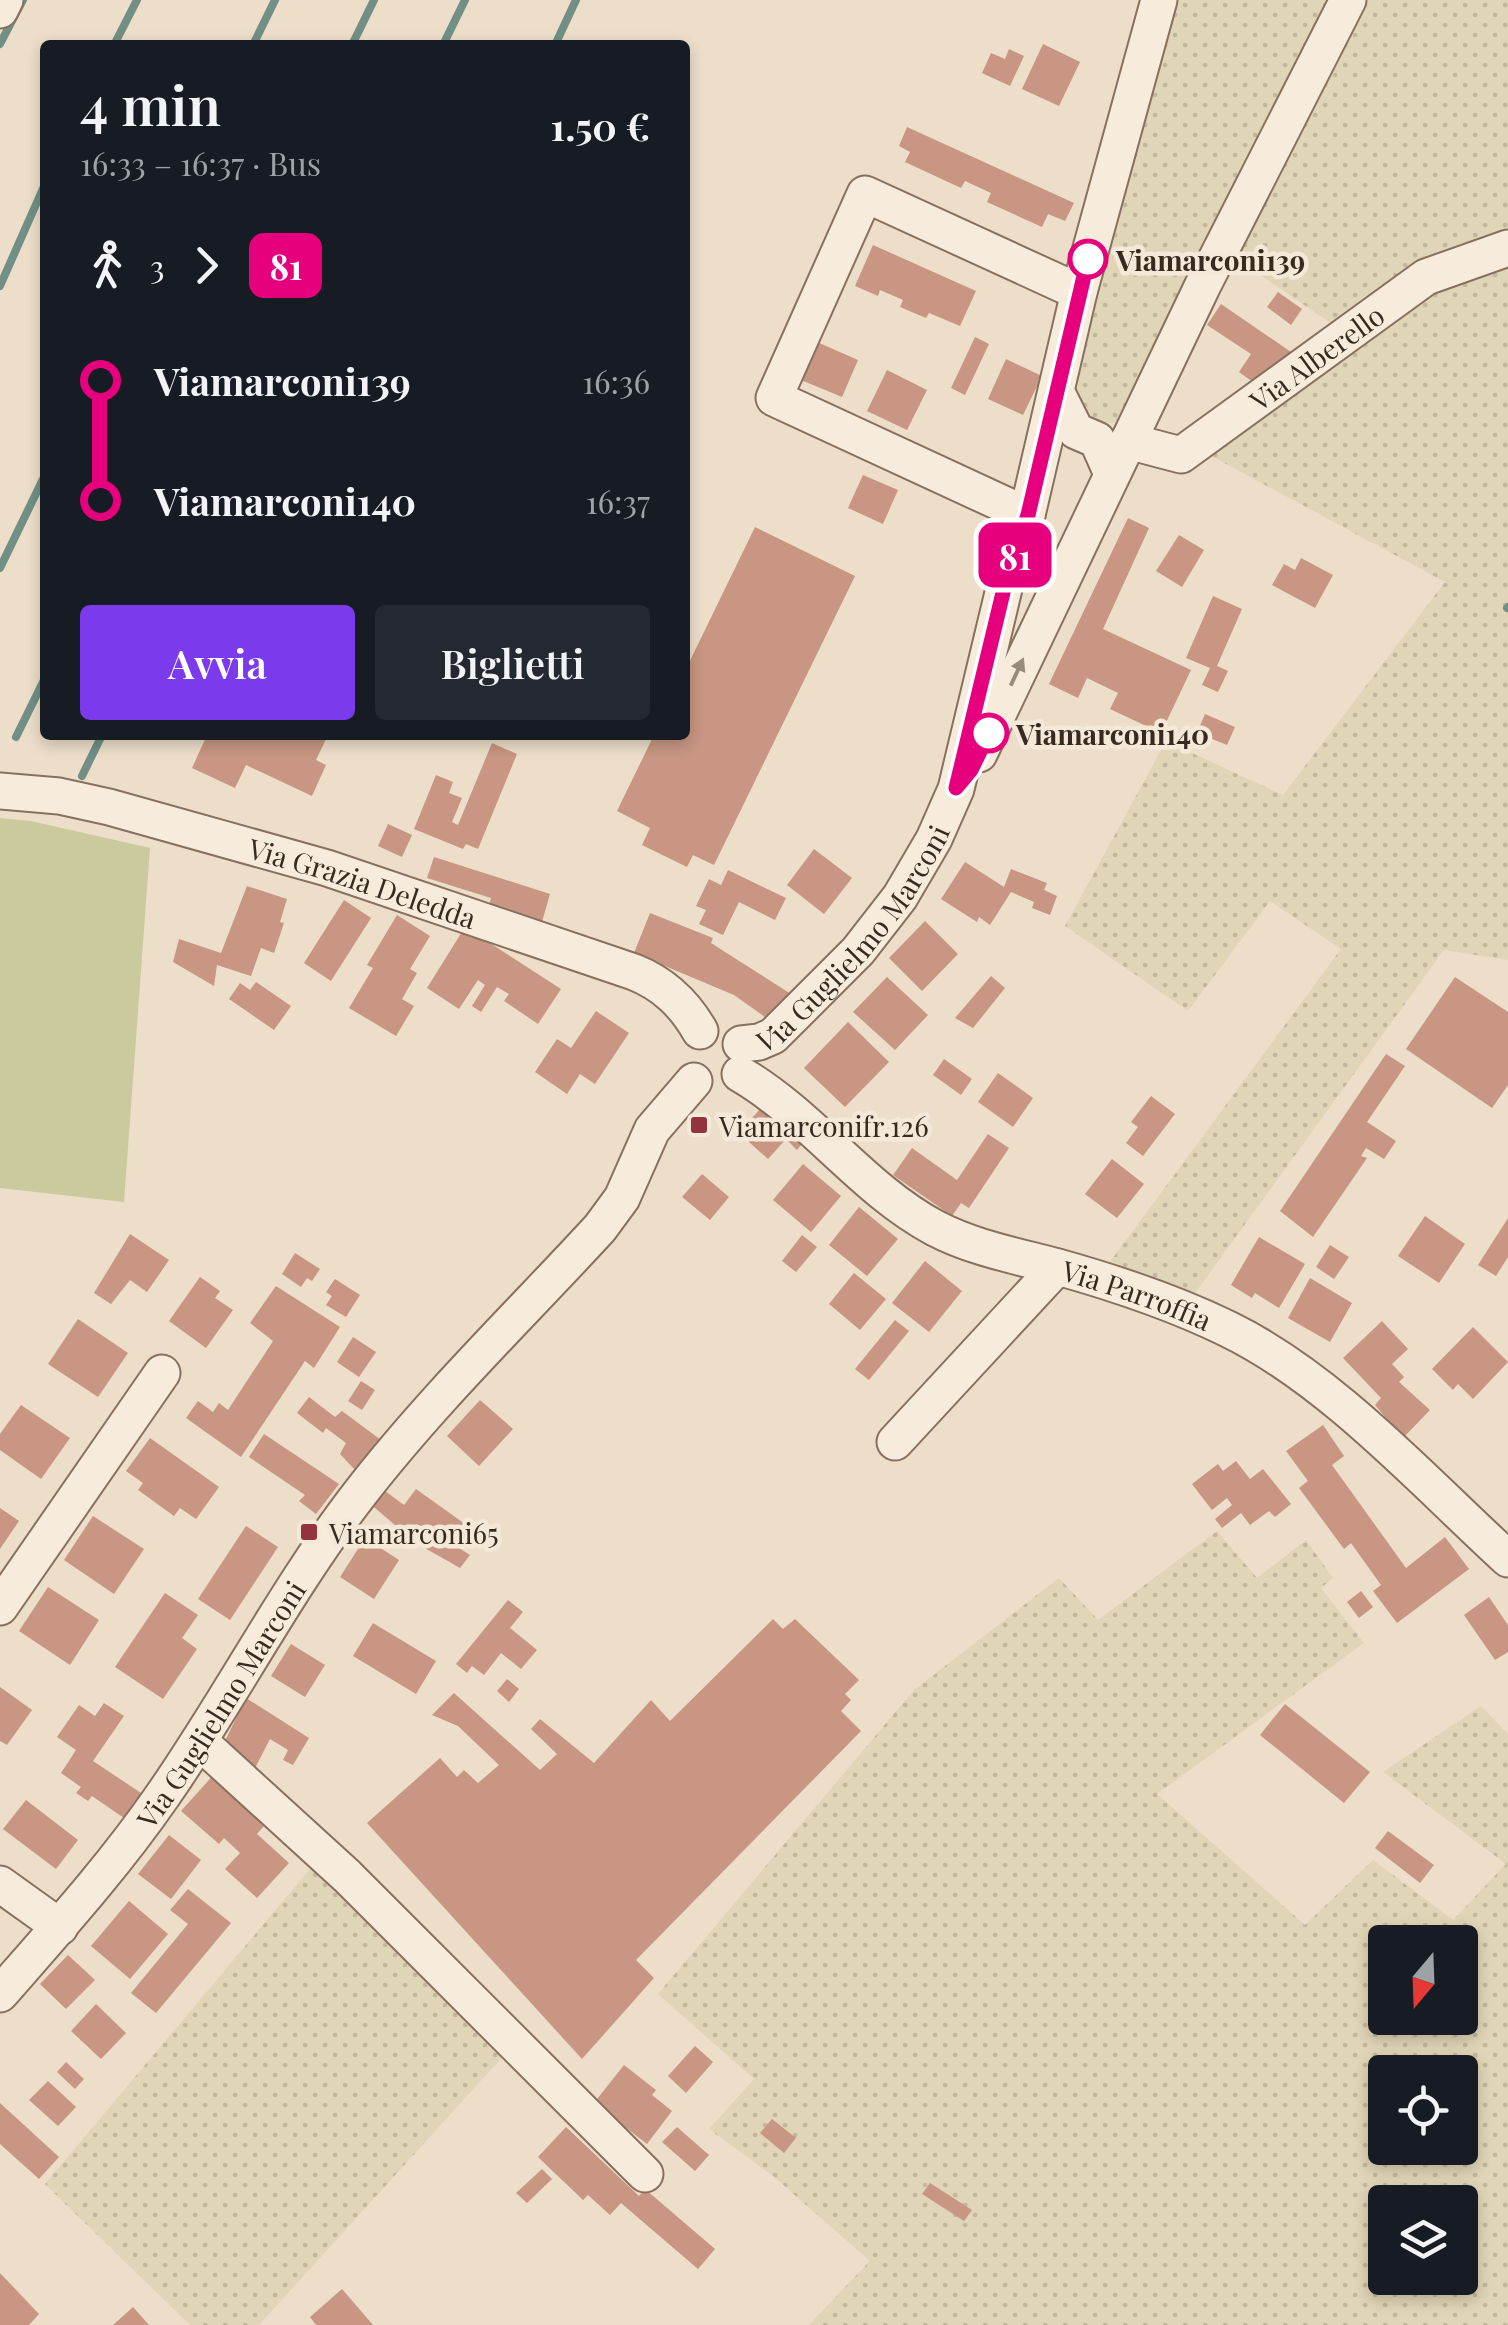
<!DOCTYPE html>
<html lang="it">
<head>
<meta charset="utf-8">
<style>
  :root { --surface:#171b24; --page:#242831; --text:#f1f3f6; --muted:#9ea1a6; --accent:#7c3aed }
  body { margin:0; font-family:"Playfair Display",serif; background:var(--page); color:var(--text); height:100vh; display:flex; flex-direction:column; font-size:38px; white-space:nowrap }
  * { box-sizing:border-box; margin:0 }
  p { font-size:32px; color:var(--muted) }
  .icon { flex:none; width:55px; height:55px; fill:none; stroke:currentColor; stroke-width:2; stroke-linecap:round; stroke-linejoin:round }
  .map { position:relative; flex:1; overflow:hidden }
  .details { position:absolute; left:40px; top:40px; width:650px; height:700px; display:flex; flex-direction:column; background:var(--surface); border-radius:10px; box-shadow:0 5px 15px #0003 }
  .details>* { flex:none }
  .badge { padding:0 20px; border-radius:15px; font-size:35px; line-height:65px }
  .needle { width:65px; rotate:199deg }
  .fabs { position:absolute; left:1368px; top:1925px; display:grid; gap:20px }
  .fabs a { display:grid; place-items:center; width:110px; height:110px; border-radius:10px; background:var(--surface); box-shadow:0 5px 15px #0003; font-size:50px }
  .map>.badge { position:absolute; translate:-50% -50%; box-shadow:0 0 0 5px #fff }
  .legs { display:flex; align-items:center; gap:15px; height:110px; padding:0 40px; font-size:32px }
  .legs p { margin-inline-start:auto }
  .summary { display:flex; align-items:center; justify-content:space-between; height:170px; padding:0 40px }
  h1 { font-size:55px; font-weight:600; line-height:75px }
  .cta { display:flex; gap:20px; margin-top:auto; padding:20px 40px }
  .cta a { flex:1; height:115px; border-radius:10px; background:var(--accent); color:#fff; font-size:40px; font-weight:600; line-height:115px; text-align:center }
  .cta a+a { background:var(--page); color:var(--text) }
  ul { padding:0 40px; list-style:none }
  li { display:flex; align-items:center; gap:35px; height:120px; font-size:38px }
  li i { display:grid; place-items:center; width:15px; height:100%; margin:0 12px; background:currentColor }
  li i::after { content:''; width:25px; height:25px; margin:-12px; border:8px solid; border-radius:50%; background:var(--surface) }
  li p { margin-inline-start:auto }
  li:first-child i { background:linear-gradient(#0000 50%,currentColor 0) }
  li:last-child i { background:linear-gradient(currentColor 50%,#0000 0) }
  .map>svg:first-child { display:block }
  .farmland { fill:url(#farmland-dots); fill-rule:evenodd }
  .pitch { fill:#caca9e }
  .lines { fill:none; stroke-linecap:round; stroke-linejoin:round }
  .stream { stroke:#718f84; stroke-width:8 }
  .building { fill:#c89682 }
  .minor-casing { stroke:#88705f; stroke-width:39 }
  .minor { stroke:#f7ecdc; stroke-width:35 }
  .oneway { fill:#988b7e }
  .line-1-casing { stroke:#fff; stroke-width:22 }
  .line-1 { stroke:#e6007e; stroke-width:15 }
  .stop-1-dot { fill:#fff; stroke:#e6007e; stroke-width:5 }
  .poi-dot { fill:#93333f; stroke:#f4e9d9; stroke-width:4 }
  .labels { text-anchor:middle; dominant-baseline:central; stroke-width:9; stroke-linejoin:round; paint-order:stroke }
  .stop-label { font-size:28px; font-weight:bold; fill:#392a21; stroke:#f4e9d9; text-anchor:start }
  .street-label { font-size:28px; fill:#392a21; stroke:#f4e9d9 }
  .poi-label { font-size:28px; fill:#392a21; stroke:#f4e9d9; text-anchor:start }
</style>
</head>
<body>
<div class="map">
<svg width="1508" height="2325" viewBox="0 0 1508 2325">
  <defs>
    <pattern id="farmland-dots" width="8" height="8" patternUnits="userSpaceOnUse" patternTransform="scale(2.5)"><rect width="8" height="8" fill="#e1d5b7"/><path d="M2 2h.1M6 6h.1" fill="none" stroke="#c2b79d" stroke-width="1.8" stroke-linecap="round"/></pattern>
  </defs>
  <rect width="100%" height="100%" fill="#ecdec9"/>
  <g class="farmland">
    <path d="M1174,0h334v960l-64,-10 -249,343 -85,-31 231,-313 -71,-48 -82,110 -123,-85 101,-185 117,54 162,-213 -241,-130 159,-107 -150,-102 -83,171 -18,9 -18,-2 -17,-20 1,-24z"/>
    <path d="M1217,1531l40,47 49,-38 27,38 -12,10 43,55 -207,151 148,131 68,-65 80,60 53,-56 -123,-92 98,-66 27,28v591h-699l61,-64 -97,-85 -64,-47 45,-50 -96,-85 256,-304 145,-112 39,42zM1385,1942h75v76h-75zM1385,2072h75v76h-75zM1385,2202h75v76h-75z"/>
    <path d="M315,1863l192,189 -248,273h-69l-145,-141z"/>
  </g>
  <path class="pitch" d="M0,818l31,3 119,27 -26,354 -124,-14z"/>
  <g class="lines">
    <g class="stream">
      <path d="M0,44l23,-44"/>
      <path d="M114,45l23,-45"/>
      <path d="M253,45l22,-45"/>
      <path d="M352,45l22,-45"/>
      <path d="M443,45l22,-45"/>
      <path d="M555,45l21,-45"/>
      <path d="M0,286l45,-102"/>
      <path d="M0,568l45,-93"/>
      <path d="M1507,608l1,-1"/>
      <path d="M16,737l29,-59"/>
      <path d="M82,776l20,-41"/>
    </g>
  </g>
  <g class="building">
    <path d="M1043,44l37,18 -21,44 -37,-17z"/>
    <path d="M1009,49l15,7 -14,30 -28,-13 9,-20 14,6z"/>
    <path d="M907,127l167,76 -9,18 -17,-7 -6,13 -55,-25 4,-9 -26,-12 -4,7 -56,-26 5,-10 -11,-6z"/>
    <path d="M873,245l103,46 -16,35 -31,-13 -3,5 -26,-11 3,-7 -23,-10 -2,6 -23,-10z"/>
    <path d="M1278,292l24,17 -11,16 -24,-18z"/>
    <path d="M1221,304l76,52 -36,32 -22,-16 12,-18 -44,-29z"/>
    <path d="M975,337l14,7 -24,51 -14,-7z"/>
    <path d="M817,342l41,18 -16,37 -41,-17z"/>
    <path d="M1006,359l36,17 -19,39 -35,-16z"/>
    <path d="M887,370l40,20 -20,40 -40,-19z"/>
    <path d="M863,475l35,15 -15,34 -35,-16z"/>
    <path d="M1128,518l21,10 -46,101 88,41 -30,63 -51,-24 8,-16 -31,-15 -9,20 -29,-14z"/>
    <path d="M755,527l100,49 -141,289 -21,-10 -6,12 -45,-22 8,-17 -33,-17 37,-76h31v-64z"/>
    <path d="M1179,535l25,15 -22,37 -26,-16z"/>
    <path d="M1301,558l32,17 -18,33 -43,-23 12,-21 11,6z"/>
    <path d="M1213,596l29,13 -25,57 11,5 -10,21 -16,-7 8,-17 -24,-10z"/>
    <path d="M1205,714l30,13 -8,18 -30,-12z"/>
    <path d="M207,735h121l-12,25 10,5 -14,31 -66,-31 -11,23 -43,-20z"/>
    <path d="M492,743l25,11 -39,95 -12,-5 -3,5 -49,-20 22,-54 17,7 -4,11 13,5 -10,24 6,3z"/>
    <path d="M388,824l24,11 -10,22 -24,-11z"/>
    <path d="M814,849l38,29 -28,36 -37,-29z"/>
    <path d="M434,857l116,37 -8,28 -53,-17 2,-7 -64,-20z"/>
    <path d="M965,862l39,25 7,-18 36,14 -3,7 13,6 -7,19 -18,-7 2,-6 -23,-10 -21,33 -11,-8 -2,5 -36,-23z"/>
    <path d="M728,870l58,28 -11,22 -36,-18 -16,33 -24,-11 7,-14 -10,-4 13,-27 12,6z"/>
    <path d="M247,886l40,13 -7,23 4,1 -10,30 -13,-5 -10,28 -34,-11 -3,21 -41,-24 6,-23 42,14z"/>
    <path d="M344,900l27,18 -40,63 -27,-18z"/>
    <path d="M650,913l63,25 -2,5 80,51 -19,28 -38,-27 -100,-42z"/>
    <path d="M397,915l33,21 -20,33 7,4 -15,26 12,7 -18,30 -47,-28 24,-40 -6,-3z"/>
    <path d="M925,921l33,33 -36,37 -33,-33z"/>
    <path d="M465,927l96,62 -23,35 -34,-23 5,-7 -12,-7 -16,25 -9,-6 13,-21 -7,-5 -19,29 -32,-21z"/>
    <path d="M991,976l14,12 -32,40 -18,-10z"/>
    <path d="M887,977l41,38 -33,35 -42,-38z"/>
    <path d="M1455,977l53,35v73l-16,23 -86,-59z"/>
    <path d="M256,982l35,24 -17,24 -45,-31 11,-16 10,7z"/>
    <path d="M596,1011l33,22 -34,51 -15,-10 -13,20 -32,-22 22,-33 14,9z"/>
    <path d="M848,1022l41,40 -44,45 -41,-39z"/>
    <path d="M1386,1054l19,12 -38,56 29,19 -12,18 -18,-11 -5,8 6,2 -54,79 -33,-26z"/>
    <path d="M944,1059l28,20 -11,16 -28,-20z"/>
    <path d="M998,1073l35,25 -20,29 -35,-25z"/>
    <path d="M1151,1096l24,18 -32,42 -17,-13 12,-16 -7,-5z"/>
    <path d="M767,1101l41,36 -11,13 -11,-11 -18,20 -29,-26z"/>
    <path d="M988,1134l21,14 -40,60 -8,-5 -9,13 -59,-41 19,-27 45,32z"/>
    <path d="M1112,1159l32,25 -27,34 -32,-24z"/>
    <path d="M803,1164l38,32 -30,36 -38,-32z"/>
    <path d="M702,1174l27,23 -19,23 -28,-23z"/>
    <path d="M859,1207l39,32 -31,37 -38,-31z"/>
    <path d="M1425,1216l40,28 -26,39 -41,-27z"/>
    <path d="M1508,1218v39l-12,19 -18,-11z"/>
    <path d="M130,1234l39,26 -22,32 -17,-12 -19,24 -17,-11z"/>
    <path d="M802,1235l15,12 -21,25 -14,-11z"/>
    <path d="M1259,1237l46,27 -26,44 -24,-15 -3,5 -21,-13z"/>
    <path d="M1330,1245l19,12 -15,22 -18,-12z"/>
    <path d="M295,1253l25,16 -8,12 -5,-3 -6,9 -19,-13z"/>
    <path d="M925,1261l37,30 -33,41 -37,-29z"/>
    <path d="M854,1273l32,26 -26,31 -31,-26z"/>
    <path d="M200,1277l20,14 -5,7 18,12 -27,38 -37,-27z"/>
    <path d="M1310,1278l42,25 -22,39 -42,-24z"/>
    <path d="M335,1279l25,16 -14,22 -20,-12 6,-9 -6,-4z"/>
    <path d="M276,1286l64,41 -26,41 -9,-7 -64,96 -55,-39 12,-17 15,11 6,-9 9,7 45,-69 -23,-18z"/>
    <path d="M78,1319l50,34 -30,44 -50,-33z"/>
    <path d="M895,1320l14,11 -40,49 -14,-11z"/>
    <path d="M1382,1321l26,28 -16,15 12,13 -5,5 31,28 -27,28 -28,-33 6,-7 -38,-40z"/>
    <path d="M1473,1327l35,35 -35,37 -15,-15 -5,6 -21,-21z"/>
    <path d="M353,1337l23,15 -17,25 -22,-15z"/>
    <path d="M361,1381l14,9 -13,20 -14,-9z"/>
    <path d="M309,1397l26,20 7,-6 43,32 -29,28 -16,-17 6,-11 -20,-15 -3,5 -26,-20z"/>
    <path d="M480,1400l33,29 -34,37 -32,-30z"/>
    <path d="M21,1405l49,33 -29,41 -41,-29v-16z"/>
    <path d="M1323,1425l21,31 -12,9 74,103 39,-31 24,32 -72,54 -24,-32 8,-6 -30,-42 -7,6 -45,-61 9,-7 -22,-30z"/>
    <path d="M264,1434l75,50 -23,30 -17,-13 6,-6 -56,-38z"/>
    <path d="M150,1438l69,49 -23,32 -16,-11 -6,8 -36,-26 5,-7 -17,-12z"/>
    <path d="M1236,1461l14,18 13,-10 28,35 -16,13 -6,-6 -19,14 -9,-12 -19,15 -7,-9 17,-14 -5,-7 -15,12 -20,-26 26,-20 5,7z"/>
    <path d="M381,1488l23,17 12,-16 49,35 -17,17 22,14 -10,13 -44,-25 -48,-41z"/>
    <path d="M0,1508l19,13 -19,28z"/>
    <path d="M93,1516l51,33 -30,45 -50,-34z"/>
    <path d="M246,1526l32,21 -48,73 -32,-21z"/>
    <path d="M365,1538l34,22 -25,39 -34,-22z"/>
    <path d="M48,1587l51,33 -29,45 -51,-34z"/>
    <path d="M1361,1591l12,16 -14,11 -12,-16z"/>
    <path d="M165,1593l33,22 -16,23 15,11 -34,50 -48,-32z"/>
    <path d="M1489,1597l19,28v27l-13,8 -31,-45z"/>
    <path d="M508,1600l15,12 -13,16 27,22 -16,19 -20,-16 -17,22 -12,-9 -5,7 -11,-9z"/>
    <path d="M773,1619l10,10 12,-10 64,61 -14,14 6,6 -10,11 20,20 -225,229 18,18 -72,81 -215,-236 73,-65 17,19 7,-7 14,13 21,-18 -41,-39 -26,-11 22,-22 86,77 17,-16 -26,-25 9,-10 54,44 57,-63 19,21z"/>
    <path d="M373,1623l63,38 -20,33 -63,-38z"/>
    <path d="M291,1644l34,21 -20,32 -34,-21z"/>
    <path d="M507,1679l12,10 -10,13 -12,-11z"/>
    <path d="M0,1687l32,23 -25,35 -7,-4z"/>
    <path d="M246,1698l63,40 -16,27 -10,-5 5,-10 -18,-11 -18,35 -30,-27z"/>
    <path d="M104,1703l20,13 -31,45 51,34 -17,25 -35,-24 -4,5 -12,-8 5,-6 -20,-14 15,-23 -19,-13 22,-32 16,11z"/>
    <path d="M1285,1704l85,68 -26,31 -84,-68z"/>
    <path d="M217,1771l54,47 -14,16 32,29 -32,35 -32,-29 15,-16 -16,-15 -5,6 -38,-33z"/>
    <path d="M26,1800l52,40 -22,29 -53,-40z"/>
    <path d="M1388,1831l46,34 -14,18 -45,-35z"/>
    <path d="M169,1835l32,25 -30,39 -33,-25z"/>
    <path d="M188,1889l43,34 -75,90 -25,-20 57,-69 -18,-14z"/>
    <path d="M129,1901l39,33 -38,45 -39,-33z"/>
    <path d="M68,1955l27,25 -29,29 -26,-25z"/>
    <path d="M96,2004l30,29 -25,26 -30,-28z"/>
    <path d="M695,2046l18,16 -27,31 -18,-17z"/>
    <path d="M66,2062l18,17 -9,10 -18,-17z"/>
    <path d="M624,2065l32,25 -4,5 20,16 -25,33 -53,-41z"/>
    <path d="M48,2081l28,26 -18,19 -29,-26z"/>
    <path d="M0,2103l59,54 -20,22 -39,-35z"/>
    <path d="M772,2119l24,19 -12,15 -24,-20z"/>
    <path d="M566,2127l73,69 6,-7 70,60 -17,20 -77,-66 -11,12 -22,-20 -5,5 -45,-43z"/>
    <path d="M677,2127l32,28 -14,16 -33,-29z"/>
    <path d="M542,2169l10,10 -25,24 -11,-10z"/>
    <path d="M930,2183l42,27 -8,11 -42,-27z"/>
    <path d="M0,2273l39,41 -10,11h-29z"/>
    <path d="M342,2289l31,36h-57l-6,-8z"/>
    <path d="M133,2307l16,18h-36z"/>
  </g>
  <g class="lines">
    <g class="minor-casing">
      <g id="minor">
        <path d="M0,10l5,-10"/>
        <path d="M1057,393l19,38 21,9 15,34"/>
        <path id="s1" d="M1128,441l53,14 245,-178 82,-29"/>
        <path d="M1027,515l-253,-117 91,-204 214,98"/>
        <path d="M979,754l223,-467 146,-287"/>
        <path id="s2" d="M0,791l59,5 50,11 218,61 307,104c30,12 50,31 66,59"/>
        <path id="s3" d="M741,1044l18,-2 14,-6 85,-85 42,-54 34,-58 22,-50 51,-213 20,-61 52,-223 80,-292"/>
        <path id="s4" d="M740,1074c72,42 122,115 195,154 38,20 82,28 123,39 57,16 117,36 170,62 103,50 196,153 280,230"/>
        <path d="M895,1442l162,-175"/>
        <path d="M0,1607l162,-234"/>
        <path d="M199,1741l148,135 298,298"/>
        <path d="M0,1884l60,43"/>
        <path id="s5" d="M0,1994c57,-65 114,-128 163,-199 69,-99 124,-208 198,-303 73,-94 159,-177 239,-264l22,-30 30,-68 42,-49"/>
      </g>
    </g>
    <use href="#minor" class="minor"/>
  </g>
  <defs><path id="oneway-solid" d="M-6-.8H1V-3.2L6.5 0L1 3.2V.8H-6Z" transform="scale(2.5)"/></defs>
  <use class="oneway" href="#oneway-solid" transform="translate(1017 672) rotate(-65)"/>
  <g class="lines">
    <g class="line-1-casing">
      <path id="line-1" d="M989,733l-18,37 -15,18 51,-212 21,-61 60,-256"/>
    </g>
    <use href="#line-1" class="line-1"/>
  </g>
  <g class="stop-1-dot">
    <circle cx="1088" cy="259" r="18"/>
    <circle cx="989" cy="733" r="18"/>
  </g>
  <g class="poi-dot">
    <rect x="689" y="1115" width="20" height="20" rx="5"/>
    <rect x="299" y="1522" width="20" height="20" rx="5"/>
  </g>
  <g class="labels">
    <g class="stop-label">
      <text x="1116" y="259">Viamarconi139</text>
      <text x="1016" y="733">Viamarconi140</text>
    </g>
    <g class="street-label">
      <text stroke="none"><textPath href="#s1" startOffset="222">Via Alberello</textPath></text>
      <text stroke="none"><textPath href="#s2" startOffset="375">Via Grazia Deledda</textPath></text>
      <text stroke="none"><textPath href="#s3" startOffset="160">Via Guglielmo Marconi</textPath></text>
      <text stroke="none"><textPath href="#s4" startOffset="462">Via Parroffia</textPath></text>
      <text stroke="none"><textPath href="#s5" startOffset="365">Via Guglielmo Marconi</textPath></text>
    </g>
    <g class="poi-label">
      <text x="719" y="1125">Viamarconifr.126</text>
      <text x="329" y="1532">Viamarconi65</text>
    </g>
  </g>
</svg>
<div class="fabs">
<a><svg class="needle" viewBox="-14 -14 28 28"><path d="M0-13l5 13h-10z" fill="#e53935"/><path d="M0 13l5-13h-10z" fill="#9ea1a6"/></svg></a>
<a><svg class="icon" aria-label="locate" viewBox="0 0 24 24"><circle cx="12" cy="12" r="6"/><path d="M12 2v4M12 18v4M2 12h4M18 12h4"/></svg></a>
<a><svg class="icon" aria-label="layers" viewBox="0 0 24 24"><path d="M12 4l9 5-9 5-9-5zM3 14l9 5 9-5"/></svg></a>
</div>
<b class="badge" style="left:1015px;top:555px;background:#e6007e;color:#fff">81</b>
<section class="details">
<div class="summary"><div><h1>4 min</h1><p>16:33 – 16:37 · Bus</p></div><b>1.50 €</b></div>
<div class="legs"><svg class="icon" aria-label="walk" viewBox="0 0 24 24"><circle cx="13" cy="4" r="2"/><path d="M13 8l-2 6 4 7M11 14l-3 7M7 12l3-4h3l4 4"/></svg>3<svg class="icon" aria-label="forward" viewBox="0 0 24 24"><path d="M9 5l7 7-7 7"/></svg><b class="badge" style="background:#e6007e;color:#fff">81</b></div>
<ul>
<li><i style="color:#e6007e"></i><b>Viamarconi139</b><p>16:36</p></li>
<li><i style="color:#e6007e"></i><b>Viamarconi140</b><p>16:37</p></li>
</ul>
<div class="cta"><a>Avvia</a><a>Biglietti</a></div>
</section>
</div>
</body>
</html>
